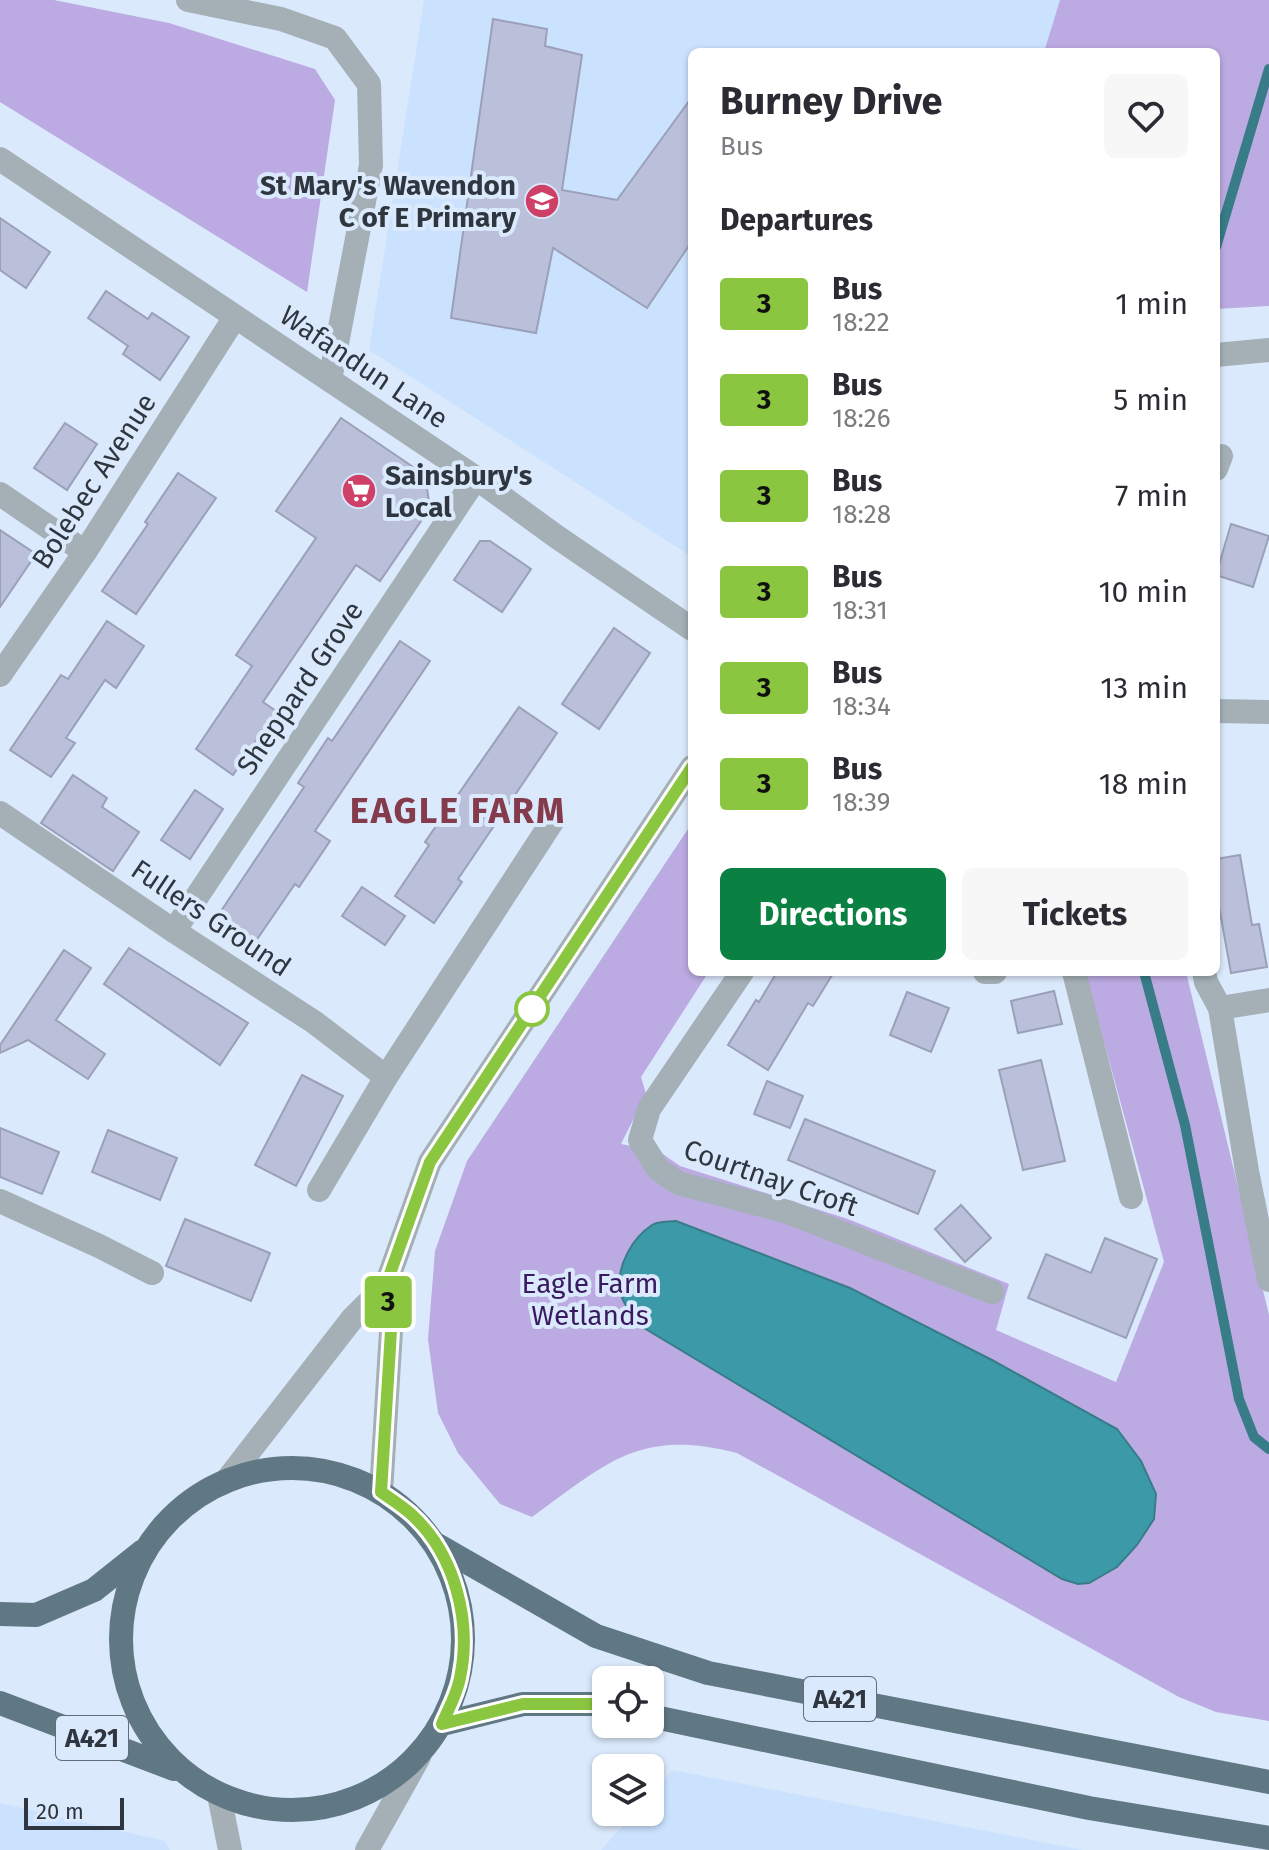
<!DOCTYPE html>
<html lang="en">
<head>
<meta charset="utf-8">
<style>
  :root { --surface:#fff; --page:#f7f7f7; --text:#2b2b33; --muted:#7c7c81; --accent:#0b8043 }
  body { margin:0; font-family:"Fira Sans",sans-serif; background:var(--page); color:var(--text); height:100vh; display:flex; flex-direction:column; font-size:30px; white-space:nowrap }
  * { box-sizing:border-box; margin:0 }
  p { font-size:26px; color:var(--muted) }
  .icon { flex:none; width:44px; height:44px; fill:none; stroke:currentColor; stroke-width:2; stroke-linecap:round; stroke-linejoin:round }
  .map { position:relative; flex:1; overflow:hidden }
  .sheet { position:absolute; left:688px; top:48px; width:532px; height:928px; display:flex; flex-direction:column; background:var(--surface); border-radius:12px; box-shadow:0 2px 6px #0004 }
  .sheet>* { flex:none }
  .badge { padding:0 16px; border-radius:6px; font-size:28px; line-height:52px }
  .controls { position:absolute; left:592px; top:1666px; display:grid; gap:16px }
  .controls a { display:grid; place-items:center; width:72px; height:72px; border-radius:12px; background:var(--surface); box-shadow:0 2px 6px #0004; font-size:40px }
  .scale { position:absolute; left:24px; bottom:20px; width:100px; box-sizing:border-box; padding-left:8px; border:4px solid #2f363f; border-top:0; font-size:22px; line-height:28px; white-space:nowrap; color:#2f363f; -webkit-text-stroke:6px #dbe9fc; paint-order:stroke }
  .map>.badge { position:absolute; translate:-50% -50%; box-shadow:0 0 0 4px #fff }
  h2 { padding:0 32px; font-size:30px; line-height:72px }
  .round { display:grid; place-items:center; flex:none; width:84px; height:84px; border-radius:12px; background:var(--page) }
  .headline { display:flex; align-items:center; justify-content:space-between; height:136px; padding:0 32px }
  h1 { font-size:38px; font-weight:700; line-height:60px }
  .button { display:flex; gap:16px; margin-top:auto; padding:16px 32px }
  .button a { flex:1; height:92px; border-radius:12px; background:var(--accent); color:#fff; font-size:32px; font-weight:700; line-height:92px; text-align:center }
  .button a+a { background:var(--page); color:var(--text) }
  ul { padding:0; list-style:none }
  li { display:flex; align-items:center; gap:24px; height:96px; padding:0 32px }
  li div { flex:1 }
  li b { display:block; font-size:30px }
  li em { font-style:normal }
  li .badge { min-width:88px; font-weight:700; text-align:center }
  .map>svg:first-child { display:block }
  .built { fill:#cbe2ff }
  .green { fill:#bcaae2 }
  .water { fill:#3c9aa8; stroke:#387c88; stroke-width:2 }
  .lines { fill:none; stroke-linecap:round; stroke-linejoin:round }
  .stream { stroke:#387c88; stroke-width:10 }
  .building { fill:#bbc0da; stroke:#9ba0b9; stroke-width:2 }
  .minor { stroke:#a4b0b6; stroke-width:24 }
  .trunk { stroke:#607884; stroke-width:24 }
  .line-casing { stroke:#fff; stroke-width:18 }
  .line { stroke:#8bc640; stroke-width:12 }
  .stop-dot { fill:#fff; stroke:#8bc640; stroke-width:4 }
  .labels { text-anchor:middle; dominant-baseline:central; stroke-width:8; stroke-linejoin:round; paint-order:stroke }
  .shield { fill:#dbe9fc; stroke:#636c78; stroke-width:2 }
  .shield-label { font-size:26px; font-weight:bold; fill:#2f363f }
  .poi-label { font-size:28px; font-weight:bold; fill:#2f363f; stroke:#dbe9fc; text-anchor:end }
  .street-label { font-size:28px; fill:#2f363f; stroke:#dbe9fc }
  .park-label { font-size:28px; fill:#391960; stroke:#dbe9fc }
  .district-label { font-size:36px; font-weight:bold; letter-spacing:2px; fill:#843c4d; stroke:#dbe9fc }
</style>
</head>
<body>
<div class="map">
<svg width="1269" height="1850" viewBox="0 0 1269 1850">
  <rect width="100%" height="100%" fill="#dbe9fc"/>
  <g class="built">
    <path d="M424,0h636l-16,52h-352v505l-323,-207z"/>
    <path d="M672,1770l411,80h-482l34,-38h15v-17z"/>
    <path d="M0,1803l165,38 5,9h-170z"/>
  </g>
  <g class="green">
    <path d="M0,0h54l115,23 146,46 20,31 -28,192 -307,-190z"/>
    <path d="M1060,0h209v306l-53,3v-257h-172z"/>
    <path d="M692,823v149h35l-2,3 -19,1 -65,101 5,17 -25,50 39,8 20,14 168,53 161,65 -13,46 120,52 48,-120 -79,-290h101l83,343v406l-53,-9 -37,-15 -442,-244c-98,-25 -130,10 -205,64l-32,-13 -42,-51 -20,-40 -10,-74 7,-88 32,-90z"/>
  </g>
  <path class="water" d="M676,1221l174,67 142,72 125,69 24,32 15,33 -2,25 -17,26 -20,22 -28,16 -11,1 -16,-5 -418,-251c-10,-10 -21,-23 -24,-37 -4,-24 12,-53 32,-66 6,-4 16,-3 24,-4z"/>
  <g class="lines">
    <g class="stream">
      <path d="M1216,247l53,-178"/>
      <path d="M1144,972l41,153 54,274 15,38 15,12"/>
    </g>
  </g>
  <g class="building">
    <path d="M493,19l54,10 -2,17 37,9 -20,135 55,10 75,-103v144l-45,67 -94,-60 -17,85 -85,-15z"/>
    <path d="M0,218l50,34 -24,36 -26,-18z"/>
    <path d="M106,291l42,28 4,-6 37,24 -29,43 -37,-26 5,-8 -40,-28z"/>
    <path d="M341,418l84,57 5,33 -50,73 -24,-16 -93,137 13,9 -43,64 -37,-26 56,-83 -16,-11 80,-117 -40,-27z"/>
    <path d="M65,423l32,21 -30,46 -33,-22z"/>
    <path d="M178,473l38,25 -80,116 -34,-23 46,-67 -3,-2z"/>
    <path d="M1231,524l38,12 -16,51 -37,-12z"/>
    <path d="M0,530l36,24 -36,53z"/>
    <path d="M480,541h10l41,28 -29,43 -48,-32z"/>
    <path d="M107,621l37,25 -28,42 -11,-8 -39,58 9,5 -24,34 -41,-27 51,-75 7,4z"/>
    <path d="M614,628l36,25 -51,76 -37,-25z"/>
    <path d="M400,641l30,20 -115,170 15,10 -31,46 -4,-3 -46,67 -38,-25 93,-139 -6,-4 30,-45 4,3z"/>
    <path d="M519,707l38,26 -99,146 4,3 -28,41 -39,-27 34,-51 -4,-3z"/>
    <path d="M73,775l34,23 -5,9 37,25 -26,39 -72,-48z"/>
    <path d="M195,790l28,19 -33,50 -29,-19z"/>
    <path d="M1240,855l12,70 7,-1 8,43 -36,6 -15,-83v-31z"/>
    <path d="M362,887l43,29 -20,29 -43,-29z"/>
    <path d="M129,948l119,75 -28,42 -116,-81z"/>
    <path d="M64,950l27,18 -35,52 49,34 -17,25 -60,-39 -28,13v-8z"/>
    <path d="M777,972h57l-21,34 -5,-3 -40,67 -40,-25 28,-45 3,2z"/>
    <path d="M1054,991l8,33 -44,9 -7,-32z"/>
    <path d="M907,992l42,16 -18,44 -41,-17z"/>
    <path d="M1041,1060l24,101 -42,9 -24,-100z"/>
    <path d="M302,1075l41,21 -47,90 -41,-21z"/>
    <path d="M767,1081l36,15 -13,32 -36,-14z"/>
    <path d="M805,1119l130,52 -17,43 -130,-54z"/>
    <path d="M0,1128l59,24 -17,42 -42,-17z"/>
    <path d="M108,1130l69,28 -17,42 -68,-28z"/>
    <path d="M961,1205l30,33 -26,24 -30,-33z"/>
    <path d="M185,1219l85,34 -19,48 -85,-35z"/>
    <path d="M1105,1238l52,21 -31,79 -98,-40 18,-44 45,19z"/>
  </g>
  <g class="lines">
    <g class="minor">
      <path d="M188,0l93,19 54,19 34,46 2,81 -41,215"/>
      <path d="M0,159l476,319 81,59 135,92"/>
      <path d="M1216,355l53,-5"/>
      <path d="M1216,469l5,-13"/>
      <path d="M0,494l85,58"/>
      <path d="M0,675l85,-123 150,-235"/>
      <path d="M1216,711l53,1"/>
      <path d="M0,813l174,118 140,91 72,55"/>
      <path d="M174,931l302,-453"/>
      <path d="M742,972l-93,137 -9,31 18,29 20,14 110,29 204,80"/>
      <path d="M985,972h10"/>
      <path d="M1074,972l57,225"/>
      <path d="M1204,972l2,10 14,26 27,163 22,109"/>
      <path d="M1220,1008l49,-8"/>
      <path d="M319,1190l67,-113 166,-255"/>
      <path d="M0,1201l99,45 53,27"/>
      <path d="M227,1480l125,-161 34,-34 44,-123 262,-395"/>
      <path d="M381,1492l10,-161 -5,-46"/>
      <path d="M219,1795l11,55"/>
      <path d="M367,1850l52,-93"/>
    </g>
    <g class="trunk">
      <circle cx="292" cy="1639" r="171"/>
      <path d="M437,1545l159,91 112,37 561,109"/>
      <path d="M0,1614l36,1 58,-25 49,-39"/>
      <path d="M0,1703l174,66"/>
      <path d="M650,1716l439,92 180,30"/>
      <path d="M442,1724l81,-20h71l12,2"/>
    </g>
  </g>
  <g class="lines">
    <g class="line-casing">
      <path id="line" d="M606,1707l-12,-3h-71l-81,20c6,-14 15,-30 18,-46 12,-57 -5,-124 -49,-164 -9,-8 -20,-15 -30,-22l10,-161 -5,-46 44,-123 262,-395"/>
    </g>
    <use href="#line" class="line"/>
  </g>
  <defs>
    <g id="school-disc" transform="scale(1.8)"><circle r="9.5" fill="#cf4069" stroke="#dbe9fc"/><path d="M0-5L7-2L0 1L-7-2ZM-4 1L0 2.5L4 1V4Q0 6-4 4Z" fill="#fff"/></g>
    <g id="supermarket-disc" transform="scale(1.8)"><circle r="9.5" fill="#cf4069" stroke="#dbe9fc"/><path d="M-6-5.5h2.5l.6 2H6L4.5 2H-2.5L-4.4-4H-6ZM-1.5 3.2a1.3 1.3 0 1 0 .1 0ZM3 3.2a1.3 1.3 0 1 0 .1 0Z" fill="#fff"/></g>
  </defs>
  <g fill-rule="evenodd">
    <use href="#school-disc" x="542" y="201"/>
    <use href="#supermarket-disc" x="359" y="491"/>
  </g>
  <circle class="stop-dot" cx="532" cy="1009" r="16"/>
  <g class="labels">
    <g class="shield">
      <rect x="804" y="1677" width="72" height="44" rx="6"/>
      <rect x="56" y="1716" width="72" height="44" rx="6"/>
    </g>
    <g class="shield-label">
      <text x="840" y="1699">A421</text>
      <text x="92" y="1738">A421</text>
    </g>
    <g class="poi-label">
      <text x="516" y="185">St Mary's Wavendon<tspan x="516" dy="32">C of E Primary</tspan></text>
      <text x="385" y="475" text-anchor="start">Sainsbury's<tspan x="385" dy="32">Local</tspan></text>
    </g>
    <g class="street-label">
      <text transform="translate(364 367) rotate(34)">Wafandun Lane</text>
      <text transform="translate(94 481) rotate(-57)">Bolebec Avenue</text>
      <text transform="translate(300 688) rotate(-56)">Sheppard Grove</text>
      <text transform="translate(211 918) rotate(34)">Fullers Ground</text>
      <text transform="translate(771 1178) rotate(19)">Courtnay Croft</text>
    </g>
    <g class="park-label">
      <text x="590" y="1283">Eagle Farm<tspan x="590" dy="32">Wetlands</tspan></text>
    </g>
    <g class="district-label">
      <text x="458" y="811">EAGLE FARM</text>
    </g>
  </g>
</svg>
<div class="controls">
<a><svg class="icon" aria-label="locate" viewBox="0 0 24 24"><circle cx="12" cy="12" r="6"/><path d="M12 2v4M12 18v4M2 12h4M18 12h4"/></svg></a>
<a><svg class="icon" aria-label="layers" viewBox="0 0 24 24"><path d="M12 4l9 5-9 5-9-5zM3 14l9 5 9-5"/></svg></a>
</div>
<div class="scale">20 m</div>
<b class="badge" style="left:388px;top:1302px;background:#8bc640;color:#111">3</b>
<section class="sheet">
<div class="headline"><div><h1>Burney Drive</h1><p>Bus</p></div><a class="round"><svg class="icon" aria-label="heart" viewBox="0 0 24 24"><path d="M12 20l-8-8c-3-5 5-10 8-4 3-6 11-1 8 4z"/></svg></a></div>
<h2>Departures</h2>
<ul>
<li><span class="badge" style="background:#8bc640;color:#111">3</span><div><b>Bus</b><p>18:22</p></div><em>1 min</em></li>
<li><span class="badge" style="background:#8bc640;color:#111">3</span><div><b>Bus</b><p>18:26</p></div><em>5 min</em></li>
<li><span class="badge" style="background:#8bc640;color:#111">3</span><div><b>Bus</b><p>18:28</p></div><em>7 min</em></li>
<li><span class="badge" style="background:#8bc640;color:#111">3</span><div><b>Bus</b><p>18:31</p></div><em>10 min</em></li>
<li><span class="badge" style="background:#8bc640;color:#111">3</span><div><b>Bus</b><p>18:34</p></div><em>13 min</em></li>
<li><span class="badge" style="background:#8bc640;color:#111">3</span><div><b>Bus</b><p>18:39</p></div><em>18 min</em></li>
</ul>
<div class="button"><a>Directions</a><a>Tickets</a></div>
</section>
</div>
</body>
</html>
